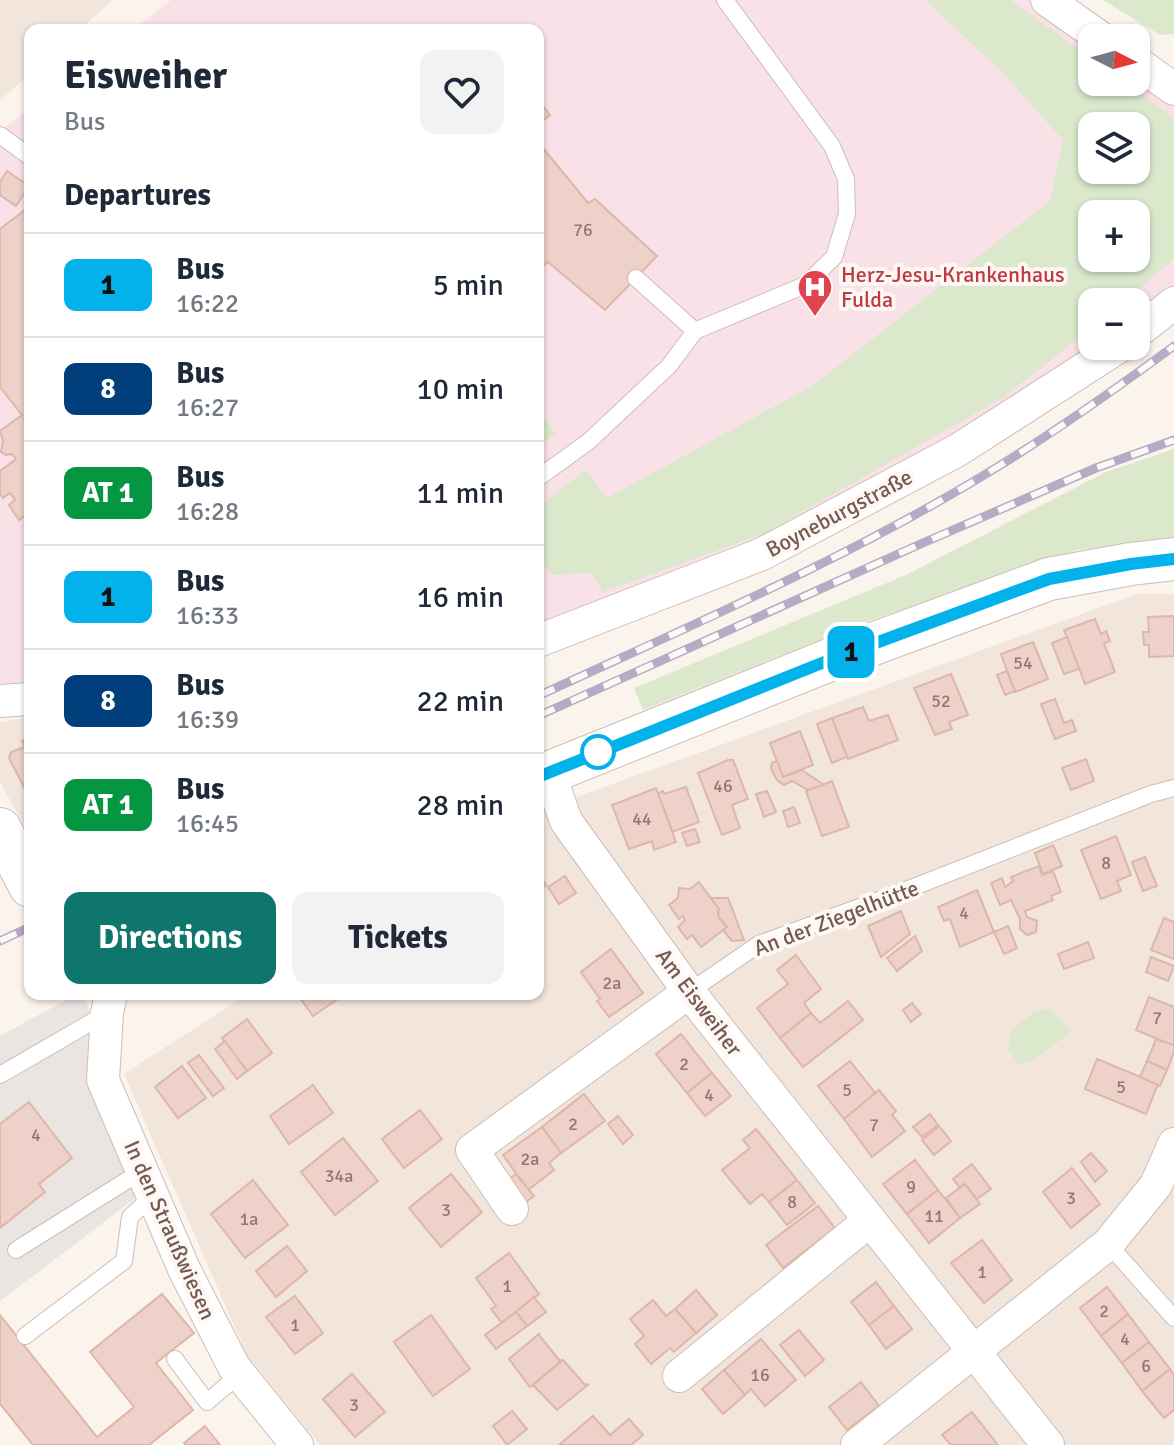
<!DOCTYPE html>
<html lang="en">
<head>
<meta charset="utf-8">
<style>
  :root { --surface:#fff; --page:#f2f2f3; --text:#1f2937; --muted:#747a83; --line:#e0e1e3; --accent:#0f766e }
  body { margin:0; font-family:Signika,sans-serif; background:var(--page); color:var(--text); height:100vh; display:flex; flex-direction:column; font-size:30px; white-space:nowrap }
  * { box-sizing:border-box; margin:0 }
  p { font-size:26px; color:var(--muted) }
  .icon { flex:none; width:44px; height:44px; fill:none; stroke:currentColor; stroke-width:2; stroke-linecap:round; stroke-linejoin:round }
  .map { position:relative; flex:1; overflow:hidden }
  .side { position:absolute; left:24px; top:24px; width:520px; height:976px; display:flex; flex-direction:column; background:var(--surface); border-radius:16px; box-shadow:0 2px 6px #0004 }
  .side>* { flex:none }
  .badge { padding:0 16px; border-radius:12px; font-size:28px; line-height:52px }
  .needle { width:52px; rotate:96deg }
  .fabs { position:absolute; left:1078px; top:24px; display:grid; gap:16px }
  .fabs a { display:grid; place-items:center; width:72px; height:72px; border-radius:16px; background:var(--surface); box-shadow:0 2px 6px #0004; font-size:40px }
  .map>.badge { position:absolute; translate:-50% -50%; box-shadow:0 0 0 4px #fff }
  h2 { padding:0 40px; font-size:30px; line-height:72px }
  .round { display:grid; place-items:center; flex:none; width:84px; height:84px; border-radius:16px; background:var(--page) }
  .overview { display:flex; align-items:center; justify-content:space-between; height:136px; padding:0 40px }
  h1 { font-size:38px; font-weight:700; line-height:60px }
  .cta { display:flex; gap:16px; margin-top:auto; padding:16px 40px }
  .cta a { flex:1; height:92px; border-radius:16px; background:var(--accent); color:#fff; font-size:32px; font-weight:700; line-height:92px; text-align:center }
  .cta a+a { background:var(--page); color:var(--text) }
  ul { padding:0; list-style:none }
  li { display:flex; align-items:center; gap:24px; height:104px; padding:0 40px; border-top:2px solid var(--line) }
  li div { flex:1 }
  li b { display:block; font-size:30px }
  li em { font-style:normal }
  li .badge { min-width:88px; font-weight:700; text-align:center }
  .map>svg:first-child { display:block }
  .residential { fill:#f2e5dc }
  .industrial { fill:#ebe5e2 }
  .medical { fill:#f8e1e7; fill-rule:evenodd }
  .green { fill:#dbe8cc; fill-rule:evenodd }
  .building { fill:#eed1c8; stroke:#deb6aa; stroke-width:2 }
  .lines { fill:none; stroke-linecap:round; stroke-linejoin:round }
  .service-casing { stroke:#cfbdb6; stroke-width:18 }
  .minor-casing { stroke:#cfbdb6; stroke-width:34 }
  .tertiary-casing { stroke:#cfbdb6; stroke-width:44 }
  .service { stroke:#fff; stroke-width:16 }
  .minor { stroke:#fff; stroke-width:32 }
  .tertiary { stroke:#fff; stroke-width:42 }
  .rail-casing { stroke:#b5abc5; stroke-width:9 }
  .rail { stroke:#fef8f4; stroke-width:6; stroke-dasharray:18; stroke-linecap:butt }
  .line-casing { stroke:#fff; stroke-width:18 }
  .line { stroke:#03b1eb; stroke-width:12 }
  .stop-dot { fill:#fff; stroke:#03b1eb; stroke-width:4 }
  .labels { text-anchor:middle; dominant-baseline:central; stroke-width:8; stroke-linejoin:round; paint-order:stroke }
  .number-label { font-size:18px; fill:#937770 }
  .health-label { font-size:22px; fill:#be3a42; stroke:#fef8f4; text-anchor:start }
  .street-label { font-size:22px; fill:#755952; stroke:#fef8f4 }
</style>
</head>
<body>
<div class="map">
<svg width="1174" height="1445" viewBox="0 0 1174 1445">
  <rect width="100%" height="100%" fill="#fbf4ed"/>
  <g class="residential">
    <path d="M0,0h113l-34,30h-49v44l-30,26z"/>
    <path d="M1137,594h37v848l-3,3h-851l-73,-90 -123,-281 124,-80h290v-183z"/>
    <path d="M30,717v119l-30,-54v-60z"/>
  </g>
  <path class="industrial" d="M77,994h6l71,190 -154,117v-265z"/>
  <g class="medical">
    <path d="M171,0h876l45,38v44h44v-20l38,27v214l-38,30v-31h-44v44l-134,104 -420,191v-611h-406zM1092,126h44v44h-44zM1092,214h44v44h-44z"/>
    <path d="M30,108v591l-30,2v-570z"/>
  </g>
  <g class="green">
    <path d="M925,0h85l82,59v23h33l49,36v141l-51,43h-31v25l-88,70 -239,136 -162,59 -11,-19 -40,2 -14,-15v-53l48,-37 21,28 205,-112 238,-185 13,-61 -60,-67zM1136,126v44h-44v-44zM1092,214h44v44h-44z"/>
    <path d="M1103,0h71v34l-14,1z"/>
    <path d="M538,409l18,25 -18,13z"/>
    <path d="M1174,449v91l-95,10 -213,72 -223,88 -9,-22 272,-113 200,-103z"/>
    <path d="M1050,1008l21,24 -38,28 -14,5 -11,-16 3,-18 24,-19z"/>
  </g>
  <g class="building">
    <path d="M538,100l12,15 -12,9z"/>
    <path d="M538,142l50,61 7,-4 62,57 -52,54 -57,-48 -10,7z"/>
    <path d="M7,171l22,15 -13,20 -16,-11v-13z"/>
    <path d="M30,206v306l-11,8 -10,-15 6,-5 -5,-7 -7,5 -3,-4v-23l16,-12 -4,-5 -6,1 -5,-3 2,-11 -3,-10 22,-16 -22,-28v-158z"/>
    <path d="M1174,616v40l-25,1v-12h-5l-1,-13h6l-1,-15z"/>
    <path d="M1095,619l6,15 5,-3 4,10 -6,2 11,29 -30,12 -21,-54z"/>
    <path d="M1067,637l12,32 -15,5 -12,-31z"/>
    <path d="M1033,642l15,37 -33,13 -14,-38z"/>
    <path d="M1007,671l8,20 -10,4 -8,-20z"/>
    <path d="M951,674l17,41 -19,7 3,7 -17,6 -21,-47z"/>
    <path d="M1055,699l9,24 8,-3 4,11 -21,8 -14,-35z"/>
    <path d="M863,707l6,14 19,-6 10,25 -50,19 -16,-41z"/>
    <path d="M832,718l15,39 -15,6 -15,-39z"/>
    <path d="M800,731l13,34 -30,12 -13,-34z"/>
    <path d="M30,737v52l-4,2 -17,-33 2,-6 14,-5 -3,-6z"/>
    <path d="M1086,759l8,22 -23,9 -9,-22z"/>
    <path d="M728,760h5l15,39 -16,6 8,23 -18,7 -24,-62z"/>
    <path d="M777,761l6,16 19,-7 22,15 -16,5 -16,-9 -8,4 -7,-5 -6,-11 1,-6z"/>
    <path d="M832,781l17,46 -27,9 -16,-45z"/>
    <path d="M686,787l13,35 -27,10 -14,-39 5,-2 1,3z"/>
    <path d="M656,788l20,54 -22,8 -2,-9 -23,8 -17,-44z"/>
    <path d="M767,791l9,21 -12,5 -8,-23z"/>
    <path d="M794,807l6,16 -12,4 -5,-16z"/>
    <path d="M695,829l5,13 -13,4 -5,-13z"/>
    <path d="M1116,836l15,39 -14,6 4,10 -20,8 -20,-49z"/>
    <path d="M1053,845l9,21 -19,8 -8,-21z"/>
    <path d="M1145,857l12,29 -14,5 -11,-29z"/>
    <path d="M1039,866l3,9 11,-4 8,21 -10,4 2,4 -28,11 2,6 10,4 -1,11 -9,3 -7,-6v-10l-9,-19 -11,5 -9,-22 11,-5 3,9 8,-6 -2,-4z"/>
    <path d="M538,874l8,11 -8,6z"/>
    <path d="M565,876l11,17 -17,11 -11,-17z"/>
    <path d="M699,882l20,27 -1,7 9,11 -26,20 -9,-12 -5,4 -9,-12 7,-7 -2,-4 -4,3 -10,-14 9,-7 1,-10 11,1z"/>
    <path d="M977,890l17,42 -34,15 -10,-28 -6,2 -6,-14z"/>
    <path d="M711,898h17l16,42 -12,1 -9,-11 4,-3 -9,-11 1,-7z"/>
    <path d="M901,911l9,23 -29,23 -13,-31z"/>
    <path d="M1164,918l10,4v37l-23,-9z"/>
    <path d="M1008,926l9,22 -13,6 -10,-22z"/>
    <path d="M915,936l7,15 -25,20 -10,-13z"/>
    <path d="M1088,942l6,16 -30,11 -6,-15z"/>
    <path d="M611,949l32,44 -34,24 -12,-16 3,-2 -19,-27z"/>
    <path d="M796,955l25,34 -17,14 7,10 -31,25 -23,-30 31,-24 -11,-14z"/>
    <path d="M1151,957l23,9 -6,15 -22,-9z"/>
    <path d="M297,994h39l3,4 -26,18z"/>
    <path d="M1149,997l25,10v39l-38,-16z"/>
    <path d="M848,1001l15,19 -60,47 -23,-29 31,-25 9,10z"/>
    <path d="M912,1003l9,11 -10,8 -8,-12z"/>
    <path d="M247,1019l25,34 -25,18 -25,-33z"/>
    <path d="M681,1034l31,39 -25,20 -31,-39z"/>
    <path d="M1156,1039l18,6v7l-7,18 -20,-9z"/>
    <path d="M225,1041l22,30 -10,8 -22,-30z"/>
    <path d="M199,1055l25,33 -11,8 -25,-33z"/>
    <path d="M1097,1059l61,25 -12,30 -61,-25z"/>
    <path d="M850,1061l26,33 -32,25 -26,-33z"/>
    <path d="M1147,1061l20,9 -7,16 -20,-9z"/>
    <path d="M182,1066l24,32 -28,20 -23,-31z"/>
    <path d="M712,1073l19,23 -26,20 -18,-23z"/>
    <path d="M313,1085l20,28 -44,31 -19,-28z"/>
    <path d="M879,1090l17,21 -4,4 13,16 -33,26 -28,-38z"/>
    <path d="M584,1094l21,27 -44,32 -19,-26z"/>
    <path d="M29,1102l43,56 -33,26 6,8 -45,36v-104z"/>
    <path d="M420,1110l22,29 -38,29 -22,-29z"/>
    <path d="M930,1114l8,11 -16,12 -9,-10z"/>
    <path d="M618,1116l15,19 -10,9 -15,-20z"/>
    <path d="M939,1126l12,15 -17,14 -12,-15z"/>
    <path d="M542,1127l19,26 -12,10 5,7 -26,20 -25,-35z"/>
    <path d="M756,1129l41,51 -28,22 -7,-8 -12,10 -28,-34 28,-22 -7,-8z"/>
    <path d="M343,1138l35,43 -43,34 -34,-43z"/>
    <path d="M1091,1153l16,18 -12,11 -14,-20z"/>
    <path d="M915,1160l23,30 -31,24 -24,-30z"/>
    <path d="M972,1164l19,25 -14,10 -12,-15 -5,4 -7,-9z"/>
    <path d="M1072,1168l28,36 -29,24 -28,-36z"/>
    <path d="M451,1174l31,38 -41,35 -32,-39z"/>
    <path d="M516,1174l18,22 -10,7 -18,-22z"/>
    <path d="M253,1180l35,45 -43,33 -34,-44z"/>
    <path d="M797,1180l18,23 -28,22 -18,-23z"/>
    <path d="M965,1184l15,20 -20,14 -14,-20z"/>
    <path d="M938,1190l22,28 -31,25 -22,-29z"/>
    <path d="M818,1206l17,22 -52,40 -17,-23z"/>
    <path d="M982,1240l30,40 -28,23 -33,-40z"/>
    <path d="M287,1246l20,25 -31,26 -20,-26z"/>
    <path d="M509,1253l30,41 -37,29 -11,-14 5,-3 -20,-28z"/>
    <path d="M876,1282l18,24 -25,19 -18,-23z"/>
    <path d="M1107,1287l21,27 -27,22 -21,-28z"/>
    <path d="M696,1290l21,25 -21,18 -21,-24z"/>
    <path d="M162,1294l32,39 -38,30 37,47 -44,35h-116l-33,-41v-89l97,122 37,-30 -44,-55z"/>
    <path d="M295,1296l28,37 -28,21 -29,-37z"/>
    <path d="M534,1297l12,15 -19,14 -11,-14z"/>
    <path d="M653,1300l13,16 9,-7 21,24 -22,19 -4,-4 -19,16 -16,-20 9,-8 -14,-17z"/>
    <path d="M894,1306l18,23 -26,20 -17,-24z"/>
    <path d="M516,1312l11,14 -31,23 -11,-14z"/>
    <path d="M1128,1314l21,28 -27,21 -21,-27z"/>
    <path d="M431,1315l39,54 -37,27 -39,-54z"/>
    <path d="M799,1330l25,30 -19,16 -25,-31z"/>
    <path d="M540,1333l-1,2 21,26 3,-1 -33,27 -21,-28z"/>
    <path d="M761,1339l35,41 -31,26 -14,-17 -6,6 -21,-25z"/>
    <path d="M1149,1342l21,27 -28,22 -20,-28z"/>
    <path d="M563,1360l22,25 4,-1 -32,26 -24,-25z"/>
    <path d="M1170,1369l4,6v35l-10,8 -22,-27z"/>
    <path d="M724,1370l21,25 -22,19 -21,-25z"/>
    <path d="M352,1374l33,38 -30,25 -32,-38z"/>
    <path d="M861,1382l18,24 -32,24 -18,-23z"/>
    <path d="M512,1411l15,18 -20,16 -14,-19z"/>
    <path d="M972,1412l26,33h-47l-9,-10z"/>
    <path d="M593,1416l17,19 19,-16 14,16 -12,10h-72z"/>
    <path d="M205,1426l15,19h-34l-2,-2z"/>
  </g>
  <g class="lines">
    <g class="service-casing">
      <g id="service">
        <path d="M0,135l30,22"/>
        <path d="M636,278l59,53"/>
        <path d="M538,478l50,-36 81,-76 26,-35 110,-46 29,-28 13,-43 -1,-35 -14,-33 -107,-146"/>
        <path d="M689,992l70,-48 147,-54 245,-96 23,-6"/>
        <path d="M0,1075l107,-62"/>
        <path d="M1108,1244l66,74"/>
        <path d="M16,1250l126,-79"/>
        <path d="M25,1336l99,-75 6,-44 23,-21"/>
        <path d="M175,1359l32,43 33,-28"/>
      </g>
    </g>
    <g class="minor-casing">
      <g id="minor">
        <path d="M1047,0l54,38"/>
        <path d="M1136,62l38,27"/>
        <path d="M1136,333l38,-30"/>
        <path d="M538,641l224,-87 196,-104 162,-104"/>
        <path d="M0,701l30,-2"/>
        <path d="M549,772l17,49 123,171 359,453"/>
        <path d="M111,994l-4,19 -4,67 81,189 50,98 63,78"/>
        <path d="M512,1209l-40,-59 217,-158"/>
        <path d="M679,1376l190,-155"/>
        <path d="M857,1445l251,-201 48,-59 18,-41"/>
      </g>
    </g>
    <g class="tertiary-casing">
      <g id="tertiary">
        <path d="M538,777l289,-116 222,-82 82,-15 43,-5"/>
        <path d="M0,829l30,57"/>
      </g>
    </g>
    <use href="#service" class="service"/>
    <use href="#minor" class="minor"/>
    <use href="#tertiary" class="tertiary"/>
    <g class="rail-casing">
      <g id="rail">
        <path d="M538,696c156,-72 315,-140 461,-230 60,-37 118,-78 175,-120"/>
        <path d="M538,716l378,-170 180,-78 78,-28"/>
        <path d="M0,941l30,-14"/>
      </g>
    </g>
    <use href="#rail" class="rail"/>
  </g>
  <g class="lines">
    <g class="line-casing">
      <path id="line" d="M538,777l289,-116 222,-82 82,-15 43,-5"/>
    </g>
    <use href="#line" class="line"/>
  </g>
  <defs>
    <g id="hospital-pin" transform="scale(1.8)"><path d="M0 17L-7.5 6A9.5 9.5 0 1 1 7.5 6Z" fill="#e0444e" stroke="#fef8f4"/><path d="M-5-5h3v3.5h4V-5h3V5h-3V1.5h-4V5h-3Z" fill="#fff"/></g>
  </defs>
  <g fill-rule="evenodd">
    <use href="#hospital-pin" x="815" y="287"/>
  </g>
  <circle class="stop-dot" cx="598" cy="752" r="16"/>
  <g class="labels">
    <g class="number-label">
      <text x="583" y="230">76</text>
      <text x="1023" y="663">54</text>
      <text x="941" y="701">52</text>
      <text x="723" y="786">46</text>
      <text x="642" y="819">44</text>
      <text x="1106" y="863">8</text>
      <text x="964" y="913">4</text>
      <text x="612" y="983">2a</text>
      <text x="1157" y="1018">7</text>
      <text x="684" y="1064">2</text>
      <text x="1121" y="1087">5</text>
      <text x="847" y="1090">5</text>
      <text x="709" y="1095">4</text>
      <text x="573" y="1124">2</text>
      <text x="874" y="1125">7</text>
      <text x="36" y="1135">4</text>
      <text x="530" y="1159">2a</text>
      <text x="339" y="1176">34a</text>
      <text x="911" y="1187">9</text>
      <text x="1071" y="1198">3</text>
      <text x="792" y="1202">8</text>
      <text x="446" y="1210">3</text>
      <text x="934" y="1216">11</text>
      <text x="249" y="1219">1a</text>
      <text x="982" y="1272">1</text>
      <text x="507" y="1286">1</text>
      <text x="1104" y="1311">2</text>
      <text x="295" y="1325">1</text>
      <text x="1125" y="1339">4</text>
      <text x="1146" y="1366">6</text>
      <text x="760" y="1375">16</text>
      <text x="354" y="1405">3</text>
    </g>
    <g class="health-label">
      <text x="841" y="274">Herz-Jesu-Krankenhaus<tspan x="841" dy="25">Fulda</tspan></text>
    </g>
    <g class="street-label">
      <text transform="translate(839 513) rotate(-28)">Boyneburgstraße</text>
      <text transform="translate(836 918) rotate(-21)">An der Ziegelhütte</text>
      <text transform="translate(699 1002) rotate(53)">Am Eisweiher</text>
      <text transform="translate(170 1230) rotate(66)">In den Straußwiesen</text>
    </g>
  </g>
</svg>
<div class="fabs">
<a><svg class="needle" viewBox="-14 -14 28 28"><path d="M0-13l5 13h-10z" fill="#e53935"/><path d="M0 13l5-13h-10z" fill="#747a83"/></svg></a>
<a><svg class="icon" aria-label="layers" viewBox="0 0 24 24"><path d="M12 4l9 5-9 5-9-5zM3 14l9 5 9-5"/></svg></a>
<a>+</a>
<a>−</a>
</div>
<b class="badge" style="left:851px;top:652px;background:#03b1eb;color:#111">1</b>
<section class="side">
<div class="overview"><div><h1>Eisweiher</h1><p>Bus</p></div><a class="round"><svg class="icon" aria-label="heart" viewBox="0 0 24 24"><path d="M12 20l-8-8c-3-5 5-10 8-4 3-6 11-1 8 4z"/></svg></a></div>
<h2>Departures</h2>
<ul>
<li><span class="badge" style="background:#03b1eb;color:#111">1</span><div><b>Bus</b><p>16:22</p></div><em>5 min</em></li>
<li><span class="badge" style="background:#003f7b;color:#fff">8</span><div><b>Bus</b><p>16:27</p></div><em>10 min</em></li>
<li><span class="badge" style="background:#059641;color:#fff">AT 1</span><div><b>Bus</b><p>16:28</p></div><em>11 min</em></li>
<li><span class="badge" style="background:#03b1eb;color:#111">1</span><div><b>Bus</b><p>16:33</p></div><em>16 min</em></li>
<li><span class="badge" style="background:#003f7b;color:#fff">8</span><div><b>Bus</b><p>16:39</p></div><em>22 min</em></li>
<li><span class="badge" style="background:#059641;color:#fff">AT 1</span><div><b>Bus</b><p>16:45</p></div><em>28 min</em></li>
</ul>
<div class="cta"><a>Directions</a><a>Tickets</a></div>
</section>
</div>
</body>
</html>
